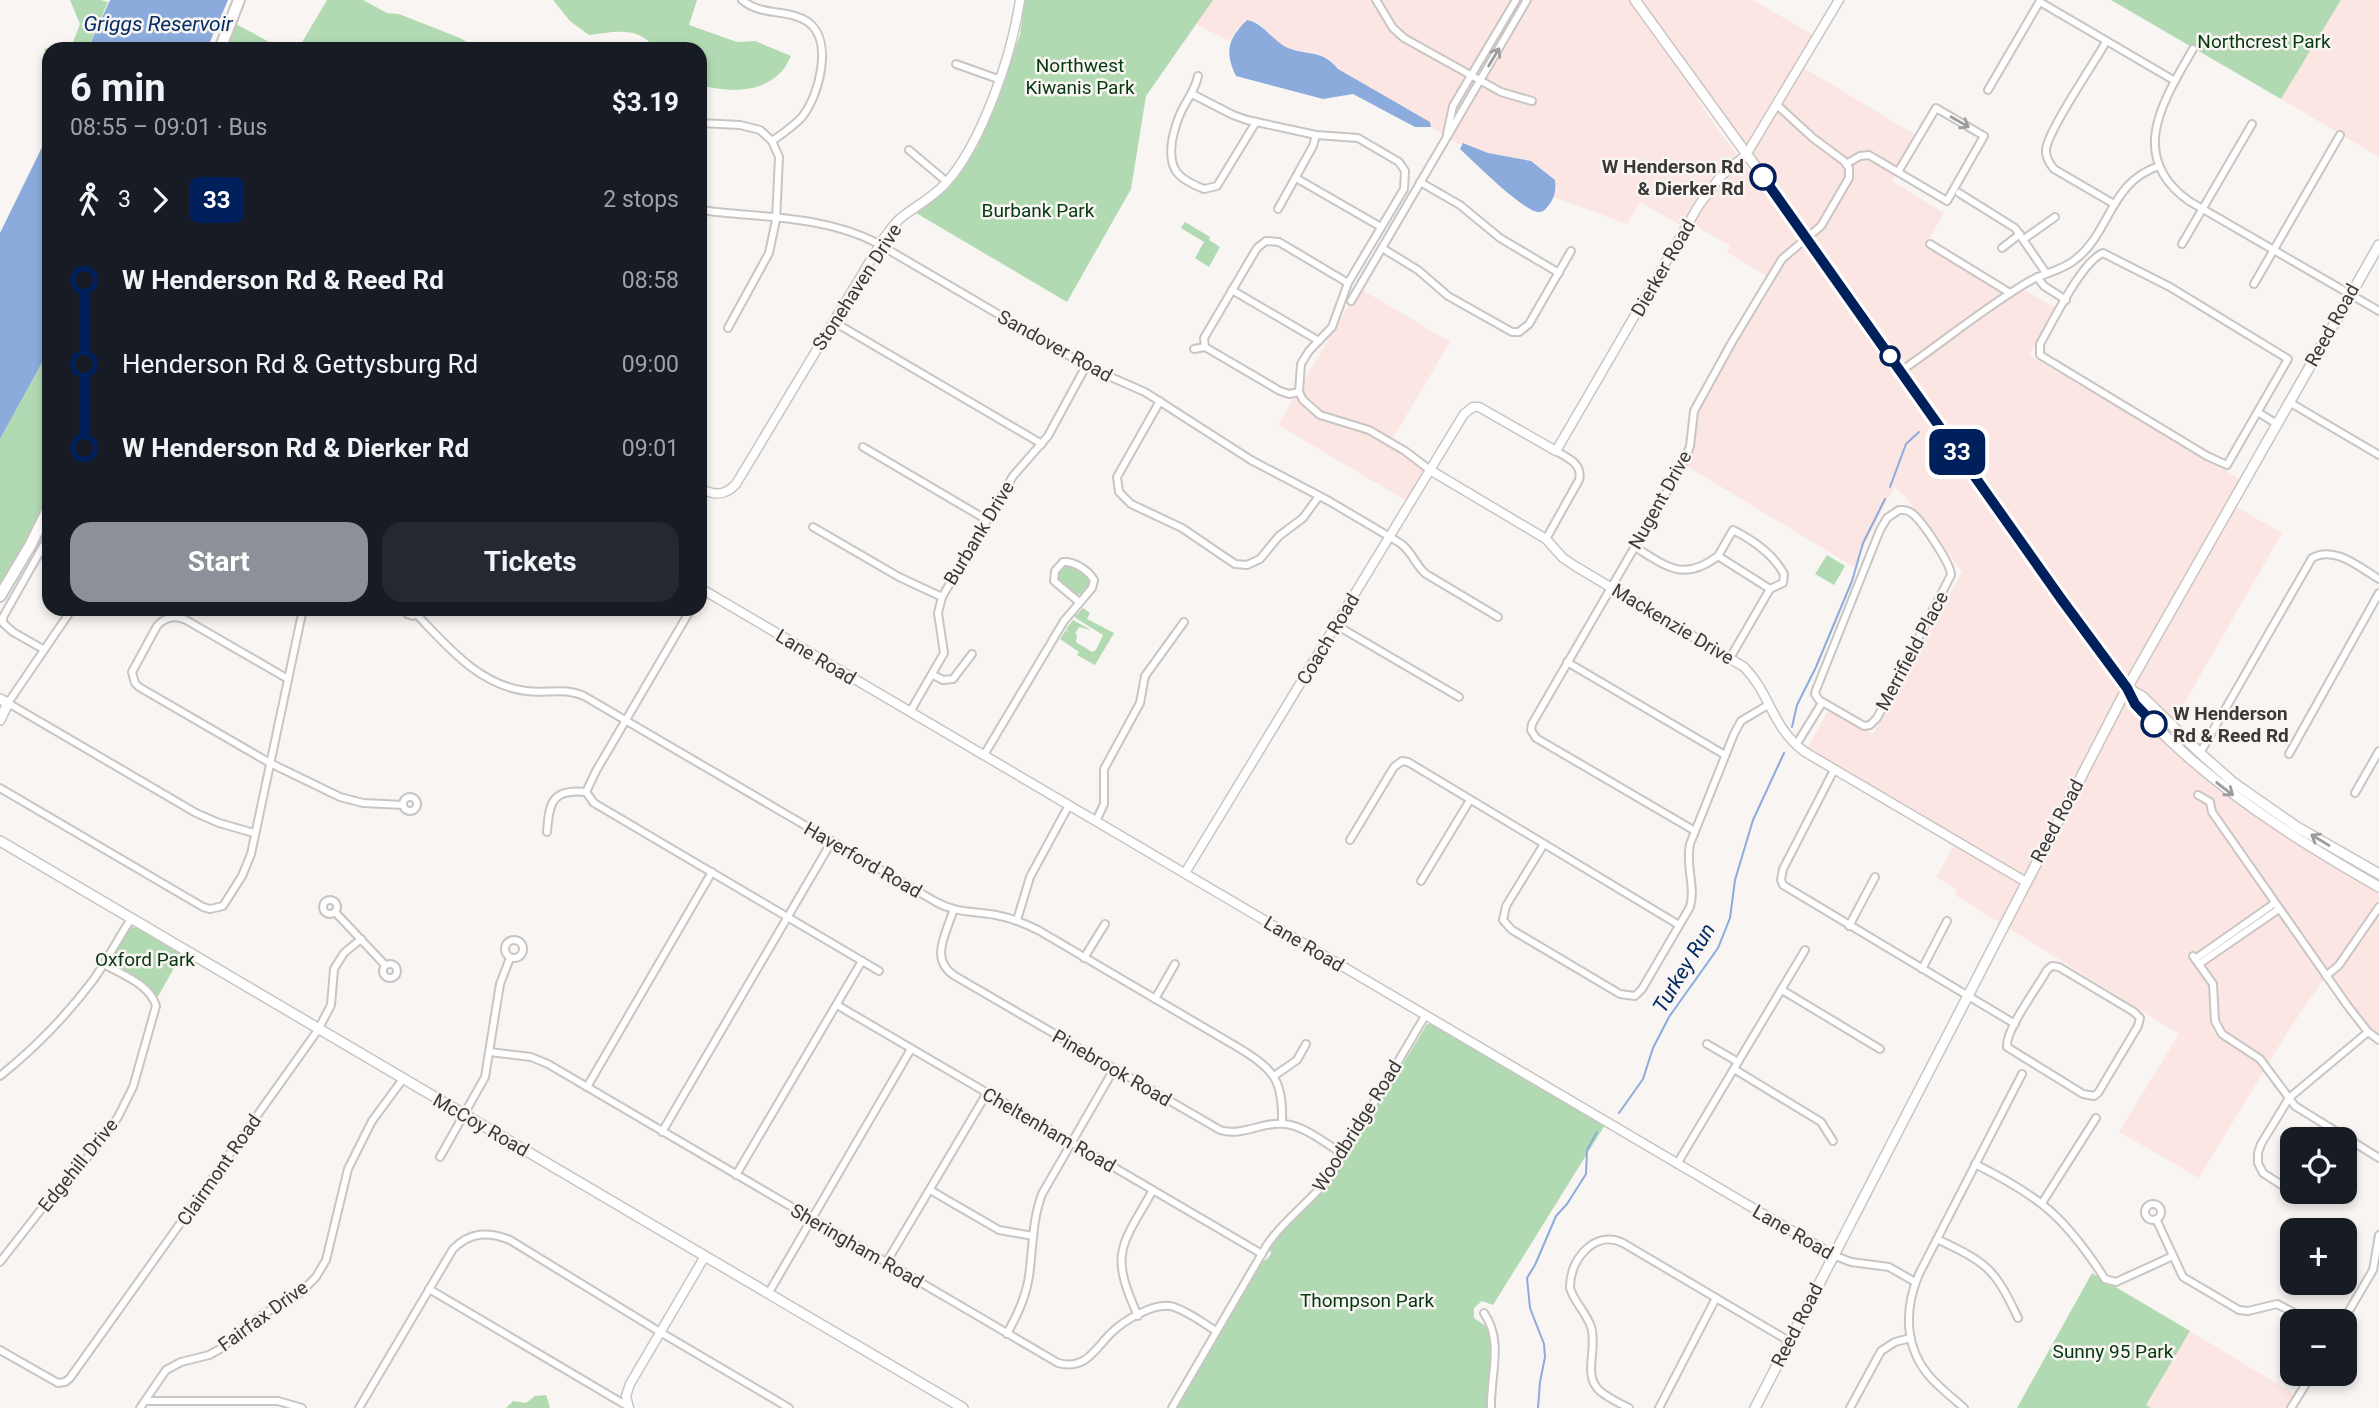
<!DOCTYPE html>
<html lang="en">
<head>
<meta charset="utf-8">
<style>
  :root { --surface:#171b24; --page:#242831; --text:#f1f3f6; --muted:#9ea1a6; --accent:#8c9099 }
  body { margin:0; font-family:Roboto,sans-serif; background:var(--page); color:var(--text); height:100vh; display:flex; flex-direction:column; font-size:26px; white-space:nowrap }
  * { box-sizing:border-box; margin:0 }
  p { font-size:23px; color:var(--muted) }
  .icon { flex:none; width:38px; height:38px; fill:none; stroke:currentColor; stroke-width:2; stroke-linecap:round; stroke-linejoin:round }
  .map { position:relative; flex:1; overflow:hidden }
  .details { position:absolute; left:42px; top:42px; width:665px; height:574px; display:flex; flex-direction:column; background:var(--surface); border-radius:21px; box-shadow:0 4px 10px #0003 }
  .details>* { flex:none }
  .badge { padding:0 14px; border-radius:10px; font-size:24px; line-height:46px }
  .tools { position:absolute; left:2280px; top:1127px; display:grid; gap:14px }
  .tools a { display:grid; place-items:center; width:77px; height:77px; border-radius:14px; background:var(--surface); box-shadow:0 4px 10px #0003; font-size:35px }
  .map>.badge { position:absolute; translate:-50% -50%; box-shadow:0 0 0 4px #fff }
  .legs { display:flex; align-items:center; gap:10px; height:77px; padding:0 28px; font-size:23px }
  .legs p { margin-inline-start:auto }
  .overview { display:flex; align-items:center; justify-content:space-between; height:119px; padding:0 28px }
  h1 { font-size:38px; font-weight:700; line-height:52px }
  .action { display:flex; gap:14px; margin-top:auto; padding:14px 28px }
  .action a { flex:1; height:80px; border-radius:21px; background:var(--accent); color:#fff; font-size:28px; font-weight:700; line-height:80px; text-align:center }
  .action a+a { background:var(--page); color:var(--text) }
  ul { padding:0 28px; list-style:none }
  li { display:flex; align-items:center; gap:24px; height:84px; font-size:26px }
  li i { display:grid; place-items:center; width:10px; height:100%; margin:0 9px; background:currentColor }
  li i::after { content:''; width:18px; height:18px; margin:-9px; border:5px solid; border-radius:50%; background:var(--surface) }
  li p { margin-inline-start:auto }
  li:first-child i { background:linear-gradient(#0000 50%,currentColor 0) }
  li:last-child i { background:linear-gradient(currentColor 50%,#0000 0) }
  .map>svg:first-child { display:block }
  .commercial { fill:#fce6e3; fill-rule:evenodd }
  .green { fill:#b1dab2 }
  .water { fill:#8babdc }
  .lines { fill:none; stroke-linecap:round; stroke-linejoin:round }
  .stream { stroke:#8babdc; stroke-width:2 }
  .minor-casing { stroke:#c9c5c3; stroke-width:10 }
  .tertiary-casing { stroke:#c9c5c3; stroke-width:11 }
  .secondary-casing { stroke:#c9c5c3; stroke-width:12 }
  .primary-casing { stroke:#c9c5c3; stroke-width:14 }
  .minor { stroke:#fff; stroke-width:6 }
  .tertiary { stroke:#fff; stroke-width:8 }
  .secondary { stroke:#fff; stroke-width:9 }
  .primary { stroke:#fff; stroke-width:10 }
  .oneway { stroke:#9d9c9c }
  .line-1-casing { stroke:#fff; stroke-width:16 }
  .line-1 { stroke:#00205b; stroke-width:10 }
  .stop-1-dot { fill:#fff; stroke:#00205b; stroke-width:3.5 }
  .labels { text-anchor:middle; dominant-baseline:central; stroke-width:5; stroke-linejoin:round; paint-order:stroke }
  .park-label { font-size:19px; fill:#04390f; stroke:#f9f5f2 }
  .stop-label { font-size:19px; font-weight:bold; fill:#3b3938; stroke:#f9f5f2; text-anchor:end }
  .street-label { font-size:19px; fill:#3b3938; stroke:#f9f5f2 }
  .water-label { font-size:21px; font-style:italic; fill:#042c65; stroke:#f9f5f2 }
</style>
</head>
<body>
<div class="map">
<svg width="2379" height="1408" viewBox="0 0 2379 1408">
  <rect width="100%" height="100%" fill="#f9f5f2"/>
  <g class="commercial">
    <path d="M1213,0h540l64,37 -16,29 116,70 -25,45 52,32 -17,30 83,50 9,-6 37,21 -27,47 216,127 -12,23 49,28 -116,202 7,9 93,69 113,67v159l-53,-63 -36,52 -91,150 -80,-46 60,-98 -224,-139 2,-5 -21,-13 20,-35 -151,-90 24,-43 44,25 89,-162 -57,-76 -11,-9 -40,80 -167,-101 5,-13 6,-44 75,-129 -46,-28 3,-6 -40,-24 -4,6 -46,-26 -13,22 -73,-27 1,-17 -23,-19 -44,-8 -23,-10 -5,2 -122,-76 -7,-9 -12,-6 -29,-5 -11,-6 -22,-22 -20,9 -7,11 -35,-17zM1701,95l200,276 71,-51 4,3 -79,55 -199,-277z"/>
    <path d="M2341,0h38v157l-98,-58z"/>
    <path d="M1359,288l91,54 -59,99 42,26 -21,37 -134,-79z"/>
    <path d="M2190,1331l104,63 -8,14h-135l-5,-3z"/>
  </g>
  <g class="green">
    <path d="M70,0h31l7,2 -20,47h-39v10l-5,-10 29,-7 7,-18z"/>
    <path d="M327,0h36l24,13 12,1 61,24 19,11h-181z"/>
    <path d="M553,0h144l-8,25 48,17 18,-1 36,15c-3,6 -7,14 -12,18 -21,20 -53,18 -79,11v-36h-45c-16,-24 -41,-17 -66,-14l-19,-14z"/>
    <path d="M1025,0h188l-67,96 -15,93 -64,113 -151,-89c27,-17 46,-40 62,-68l42,-110z"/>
    <path d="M2111,0h230l-60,99z"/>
    <path d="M236,24l46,25h-56z"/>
    <path d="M1185,222l25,15 -1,3 11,7 -11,20 -14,-9 9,-16 -23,-14z"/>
    <path d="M49,350v157l-49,89v-157z"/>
    <path d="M1827,555l18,11 -11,19 -19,-11z"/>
    <path d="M1063,565h7l19,12 1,7 -6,9 -8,2 -18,-14 -1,-8z"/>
    <path d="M1083,608l7,5 -3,6 27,14 -19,32 -18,-10 2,-3 -19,-13 6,-9 5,3 -5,-4 7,-9 18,10 -12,-3 -4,7 2,1 -1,7 16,10 4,-2 7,-15 -29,-18z"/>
    <path d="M132,927l5,1 45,26 -25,44 -6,-7 -40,-26c0,-13 11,-30 21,-38z"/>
    <path d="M1427,1024h5l173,101 -112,180 -11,-4 -8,7v10l16,11 2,31 -6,48h-310l85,-146 6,-3 4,-5 -1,-5c13,-27 42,-42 60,-65z"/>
    <path d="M2092,1273l98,58 -44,74 5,3h-134z"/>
    <path d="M546,1395l4,13h-44l7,-7 13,2 9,-7z"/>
  </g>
  <g class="water">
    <path d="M110,0h118l-21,49h-119z"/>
    <path d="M1247,20c17,3 25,21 41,28 21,8 34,1 50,21l92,53 1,5h-16l-62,-33 -30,5 -87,-23c-12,-25 -8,-37 11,-56z"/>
    <path d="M49,133v217l-49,89v-206z"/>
    <path d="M1463,143l25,10 43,8 24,19c1,10 0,18 -7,26 -2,3 -5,6 -9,6 -14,1 -66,-51 -79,-63z"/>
  </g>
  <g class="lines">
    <g class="stream">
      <path d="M1890,487l16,-43 13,-12"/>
      <path d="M1792,727l5,-22 19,-38 36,-86 11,-38 22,-44"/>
      <path d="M1619,1113l24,-34 10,-31 16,-31 49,-69 12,-30 5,-38 18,-60 31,-67"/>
      <path d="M1538,1408l2,-26 5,-25 -1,-13 -14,-36 -3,-30 8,-13 21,-49 11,-12 19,-30 1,-24 10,-18"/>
    </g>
    <g class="minor-casing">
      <g id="minor">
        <path d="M742,0c20,17 46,8 66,22 26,19 11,74 -6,95 -8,9 -20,17 -30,24"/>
        <path d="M1376,0l17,28 11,10 97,54 31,9"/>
        <path d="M2040,2l135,79"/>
        <path d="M2106,42c-12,21 -57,87 -60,107 -1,8 3,14 8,20l60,35"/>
        <path d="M587,48l2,1"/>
        <path d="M2193,49c-29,51 -67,107 -4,152l190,110"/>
        <path d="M956,64l42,15"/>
        <path d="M1198,76c-3,14 -10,22 -16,34 -5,10 -8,21 -10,31 -4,29 6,38 32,48l13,-3 39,-64"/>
        <path d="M1988,90l52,-89"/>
        <path d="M1192,94l41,21 14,5 69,15 42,3 41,24 6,9 -1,18 -56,94 -16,44 -23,24 -8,13 -2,28 4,8 17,15 49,15 36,21 25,19"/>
        <path d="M700,123l40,2 20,5 12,11 7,16 -3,63 -7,33 -41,75"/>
        <path d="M1447,134l6,-28 63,-106"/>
        <path d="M909,150l38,32"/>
        <path d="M1846,164l14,-8 9,-1 78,46 37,-65 -48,-28 -38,64"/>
        <path d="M1296,178l85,49"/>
        <path d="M1420,182l40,23 40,33 59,35"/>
        <path d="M1959,193l56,35 31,45"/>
        <path d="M1278,209l35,-63 3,-11"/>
        <path d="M700,210c59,8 121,5 175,32l215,126 55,24 106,68 78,41 71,42c12,8 15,22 26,31l72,43"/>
        <path d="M2024,239l31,-22"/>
        <path d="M1930,244l80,49"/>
        <path d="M2182,244l70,-120"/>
        <path d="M1382,248l36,22 30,26 64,36h7l10,-8 42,-73"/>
        <path d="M2002,248l18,-14"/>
        <path d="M2103,253l67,34 118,72 -61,106 -20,-9 -167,-101v-11c12,-21 42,-83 63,-91z"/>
        <path d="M2037,277l7,9 22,14"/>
        <path d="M2254,284l86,-149"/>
        <path d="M1232,290l87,51"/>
        <path d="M1351,301l176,-301"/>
        <path d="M834,322l208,122"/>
        <path d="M1205,347l-1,-9 53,-90 9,-7 13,1 69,41"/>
        <path d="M1194,349l11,-2 75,44 9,3 10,-2"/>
        <path d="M1901,371c42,-29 83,-63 127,-89 15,-9 34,-11 48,-23 35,-28 34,-77 83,-93"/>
        <path d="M1160,401l-43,76 2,15 12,12 51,24 53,36 12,1 13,-6 19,-23 24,-18 16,-22"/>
        <path d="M2289,402l90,53"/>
        <path d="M2259,413l18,11"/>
        <path d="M863,447l124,73"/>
        <path d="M1899,510c5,0 6,-1 11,2 10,5 41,52 41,63l-74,143 -7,7 -6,1 -45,-26 -4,-6 1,-4 64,-160 7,-12z"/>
        <path d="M813,527l86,50 43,20"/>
        <path d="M1546,539l33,-59c4,-16 -11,-22 -23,-29"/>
        <path d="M1635,547c32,20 49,35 83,9l52,33 -40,69"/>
        <path d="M1718,556l15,-26c20,10 40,24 51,44l-1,9 -13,6"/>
        <path d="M72,609l-64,94 188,110 23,10 35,10"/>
        <path d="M405,609l2,5 6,2 6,-7"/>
        <path d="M417,615c31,32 62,70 109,76 21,3 39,-4 58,5l352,206c20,11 38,9 60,13 15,3 28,8 42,15l201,118c36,22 44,33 43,75"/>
        <path d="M1336,625l123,72"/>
        <path d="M43,649l-30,-17 -10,-9v-6l43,-76 3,-1"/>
        <path d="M1567,662l158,93"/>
        <path d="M933,675l10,5 10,-1 19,-25"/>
        <path d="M288,679l-102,-59c-11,-5 -21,-3 -29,6l-25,46 3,11 4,4 131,76 70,34 23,6 40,2"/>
        <path d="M910,712l34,-59 -6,-40 4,-16 71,-121 35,-40 38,-70"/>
        <path d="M1796,745l26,-42"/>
        <path d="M2200,753l112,-195c23,-13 48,10 67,21"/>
        <path d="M2289,754l90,-161"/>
        <path d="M984,755l80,-134 28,-33 2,-8c-6,-10 -20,-19 -31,-18l-8,9 -1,10 25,21"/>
        <path d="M1834,770l-51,99 -2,11 2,5 232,139"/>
        <path d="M0,788l203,119 7,2 13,-3 19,-30 9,-22 52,-245"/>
        <path d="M586,792l8,11 285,168"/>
        <path d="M586,792l10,-21 95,-162"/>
        <path d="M2355,793l24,-42"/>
        <path d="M2198,795l12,7 2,10 135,193 21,27 11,8"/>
        <circle cx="410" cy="804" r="7"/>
        <path d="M1096,821l8,-17v-35l36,-66 5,-27 39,-54"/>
        <path d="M1695,831l-159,-93 -5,-8 1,-6 152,-262 6,-16 4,-35 38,-69 50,-83 39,-33 28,-48v-10l-5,-7 -31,-23 -36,-33"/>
        <path d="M547,832c2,-29 5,-44 39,-40"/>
        <path d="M1350,840l44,-73 8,-6 6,1 271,163"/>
        <path d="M1544,844l-38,62 -3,14 9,10 108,64 15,2 7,-7 48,-82c6,-21 -5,-41 0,-63l44,-110 7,-13 27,-16"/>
        <path d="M1421,881l49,-81"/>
        <circle cx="330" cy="907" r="7"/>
        <path d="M953,911c-7,24 -24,48 2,65l265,154c23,7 42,-9 65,-6 20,2 41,20 58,30"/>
        <path d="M335,912l50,53"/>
        <path d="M1017,920l13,-43 39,-72"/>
        <path d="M1849,926l26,-49"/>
        <circle cx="514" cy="949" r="9"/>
        <path d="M2193,956l20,28 2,37 7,13 38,25 35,47 84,52"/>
        <path d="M1084,958l21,-34"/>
        <path d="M2195,959l80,-56"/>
        <circle cx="390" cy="971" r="7"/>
        <path d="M2199,964l80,-55"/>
        <path d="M2052,966l7,1 75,45 6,6 -2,8 -40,67 -4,3 -11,-2 -76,-47c-2,-17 31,-60 40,-77z"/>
        <path d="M1922,969l25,-48"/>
        <path d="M2326,976l13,-11 40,-58"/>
        <path d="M1782,990l98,59"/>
        <path d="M1155,999l20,-35"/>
        <path d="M837,1005l425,249"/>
        <path d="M1707,1044l31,18"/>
        <path d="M490,1052l41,5 17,7 510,299c27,7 36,-12 52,-29 13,-13 45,-33 64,-27 15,5 29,16 42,24"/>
        <path d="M1734,1069l87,53 12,19"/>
        <path d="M0,1076c35,-28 67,-61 94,-97 13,-19 24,-40 37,-60"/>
        <path d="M1274,1076l23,-16 9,-16"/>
        <path d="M587,1087l125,-215"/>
        <path d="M662,1132l170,-291"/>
        <path d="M440,1157l45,-80 15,-93 10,-26"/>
        <path d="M1677,1164l128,-214"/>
        <path d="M1975,1164c66,33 90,53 130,115l11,3 57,-26"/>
        <path d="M736,1175l126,-214"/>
        <path d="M930,1190l69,40 34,6"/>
        <path d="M2297,1195l-34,-22 -5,-10v-10l3,-9 28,-46 79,-66"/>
        <path d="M2042,1203l54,-85"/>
        <circle cx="2153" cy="1212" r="8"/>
        <path d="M2156,1219l27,58 56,33 9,1 29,-7 33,17"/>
        <path d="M1937,1239c50,24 57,28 81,79"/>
        <path d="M1833,1255l18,7 38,5 26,15"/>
        <path d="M0,1262l43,-55 52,-58 23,-32 15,-30 23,-81c-6,-22 -34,-31 -52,-42"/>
        <path d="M886,1263l101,-170"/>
        <path d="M429,1289l200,118"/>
        <path d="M768,1294l143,-245"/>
        <path d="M1484,1313c20,29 6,62 7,95"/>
        <path d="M1138,1316c-29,-64 -17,-69 15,-126"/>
        <path d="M2343,1321l30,-51 6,-35"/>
        <path d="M1007,1334c10,-19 19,-37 22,-58 4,-28 3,-55 13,-82l72,-125"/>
        <path d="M0,1350l58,33 7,-1 5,-4 248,-348 13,-25 3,-36 10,-16 17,-14"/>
        <path d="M145,1401h133l24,7"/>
        <path d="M140,1408l26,-38 15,-8 28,-7 11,-6 42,-34 37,-21 17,-17 10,-17 22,-91 24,-48 31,-42"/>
        <path d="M359,1408l94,-159c17,-17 35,-18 57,-9l150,92 129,76"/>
        <path d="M1172,1408l95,-163c18,-27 45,-44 64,-70l94,-159"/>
        <path d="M1629,1408c-10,-5 -21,-10 -29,-17 -18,-15 -2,-43 -9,-64 -5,-15 -17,-25 -21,-39 -1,-28 25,-59 53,-45l166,98"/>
        <path d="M1659,1408l57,-110"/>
        <path d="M1850,1408l31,-57 14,-9 16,-4"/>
        <path d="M1964,1408c-11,-10 -23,-19 -33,-30 -27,-30 -27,-69 -12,-104l103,-200"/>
        <path d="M2291,1408l21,-34"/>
      </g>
    </g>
    <g class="tertiary-casing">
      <g id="tertiary">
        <path d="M1430,470l116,69 17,19 12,8 169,101c27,27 27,60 61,85l221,130"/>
        <path d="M700,488c14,8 25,8 36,-4l148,-246c6,-8 11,-16 18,-21 14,-11 30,-19 43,-33 37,-40 67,-130 75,-184"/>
        <path d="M700,588l1133,667"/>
        <path d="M1185,873l279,-459 9,-7h6l77,44 143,-246 22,-29 25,-21 93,-155"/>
        <path d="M629,1408l-3,-12 4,-12 75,-128"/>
      </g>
    </g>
    <g class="secondary-casing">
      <g id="secondary">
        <path d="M1635,0l150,207 277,393 65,88c14,27 38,48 60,68 59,52 124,92 192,131"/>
        <path d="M2129,689l14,8 57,56 34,30 63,44 82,47"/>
        <path d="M0,699l8,4 -8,17"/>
        <path d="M0,841l963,567"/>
        <path d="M1755,1408l372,-720 252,-443"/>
      </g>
    </g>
    <g class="primary-casing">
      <g id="primary">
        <path d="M220,49l19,-49"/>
        <path d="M0,596l31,-52 18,-37"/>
      </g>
    </g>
    <use href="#minor" class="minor"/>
    <use href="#tertiary" class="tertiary"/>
    <use href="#secondary" class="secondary"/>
    <use href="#primary" class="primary"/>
  </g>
  <defs><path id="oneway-shaft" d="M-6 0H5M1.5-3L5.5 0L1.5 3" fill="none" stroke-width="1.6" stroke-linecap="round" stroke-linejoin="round" transform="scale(1.75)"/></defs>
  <g class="oneway">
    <use href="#oneway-shaft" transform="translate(1494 57) rotate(-59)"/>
    <use href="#oneway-shaft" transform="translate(1960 122) rotate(30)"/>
    <use href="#oneway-shaft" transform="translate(2225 789) rotate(38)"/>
    <use href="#oneway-shaft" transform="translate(2320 840) rotate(-149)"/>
  </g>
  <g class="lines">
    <g class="line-1-casing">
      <path id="line-1" d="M1763,177l299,423 65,88 8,16 19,20"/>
    </g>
    <use href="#line-1" class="line-1"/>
  </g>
  <g class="stop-1-dot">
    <circle cx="1763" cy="177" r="12"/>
    <circle cx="1890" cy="356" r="9"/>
    <circle cx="2154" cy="724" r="12"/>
  </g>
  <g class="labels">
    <g class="park-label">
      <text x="2264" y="41">Northcrest Park</text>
      <text x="1080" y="65">Northwest<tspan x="1080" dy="22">Kiwanis Park</tspan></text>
      <text x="1038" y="210">Burbank Park</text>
      <text x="145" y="959">Oxford Park</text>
      <text x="1367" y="1300">Thompson Park</text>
      <text x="2113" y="1351">Sunny 95 Park</text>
    </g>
    <g class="stop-label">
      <text x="1744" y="166">W Henderson Rd<tspan x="1744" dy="22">&amp; Dierker Rd</tspan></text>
      <text x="2173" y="713" text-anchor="start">W Henderson<tspan x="2173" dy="22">Rd &amp; Reed Rd</tspan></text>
    </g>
    <g class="street-label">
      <text transform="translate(1663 268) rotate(-60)">Dierker Road</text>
      <text transform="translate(857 287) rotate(-57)">Stonehaven Drive</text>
      <text transform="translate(2332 325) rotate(-61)">Reed Road</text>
      <text transform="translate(1055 346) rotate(29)">Sandover Road</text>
      <text transform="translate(1660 500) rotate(-61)">Nugent Drive</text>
      <text transform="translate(979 533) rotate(-59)">Burbank Drive</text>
      <text transform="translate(1673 624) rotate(31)">Mackenzie Drive</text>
      <text transform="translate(1328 639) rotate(-59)">Coach Road</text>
      <text transform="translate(1912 651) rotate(-62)">Merrifield Place</text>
      <text transform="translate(816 657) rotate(31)">Lane Road</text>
      <text transform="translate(2057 821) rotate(-62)">Reed Road</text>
      <text transform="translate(863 860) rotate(30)">Haverford Road</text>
      <text transform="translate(1304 944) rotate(31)">Lane Road</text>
      <text transform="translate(1112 1068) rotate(30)">Pinebrook Road</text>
      <text transform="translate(481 1125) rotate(30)">McCoy Road</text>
      <text transform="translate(1357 1126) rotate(-58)">Woodbridge Road</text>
      <text transform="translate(1049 1130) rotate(30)">Cheltenham Road</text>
      <text transform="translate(78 1165) rotate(-51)">Edgehill Drive</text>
      <text transform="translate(219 1170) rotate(-55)">Clairmont Road</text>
      <text transform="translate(1793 1232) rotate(30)">Lane Road</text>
      <text transform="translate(857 1246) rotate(30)">Sheringham Road</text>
      <text transform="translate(263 1316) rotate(-36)">Fairfax Drive</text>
      <text transform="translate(1797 1325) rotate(-63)">Reed Road</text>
    </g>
    <g class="water-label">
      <text x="158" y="24">Griggs Reservoir</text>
      <text transform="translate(1684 968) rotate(-59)">Turkey Run</text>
    </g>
  </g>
</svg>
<div class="tools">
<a><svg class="icon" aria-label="locate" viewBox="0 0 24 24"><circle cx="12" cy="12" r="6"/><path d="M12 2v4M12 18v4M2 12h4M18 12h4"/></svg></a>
<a>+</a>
<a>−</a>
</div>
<b class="badge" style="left:1957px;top:452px;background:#00205b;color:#fff">33</b>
<section class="details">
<div class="overview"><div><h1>6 min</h1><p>08:55 – 09:01 · Bus</p></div><b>$3.19</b></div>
<div class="legs"><svg class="icon" aria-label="walk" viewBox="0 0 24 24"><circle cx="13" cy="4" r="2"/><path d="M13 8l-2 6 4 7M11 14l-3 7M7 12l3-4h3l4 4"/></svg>3<svg class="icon" aria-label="forward" viewBox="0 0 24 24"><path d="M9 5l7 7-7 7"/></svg><b class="badge" style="background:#00205b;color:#fff">33</b><p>2 stops</p></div>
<ul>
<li><i style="color:#00205b"></i><b>W Henderson Rd &amp; Reed Rd</b><p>08:58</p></li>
<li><i style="color:#00205b"></i><span>Henderson Rd &amp; Gettysburg Rd</span><p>09:00</p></li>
<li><i style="color:#00205b"></i><b>W Henderson Rd &amp; Dierker Rd</b><p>09:01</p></li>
</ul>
<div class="action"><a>Start</a><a>Tickets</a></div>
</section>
</div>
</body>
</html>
